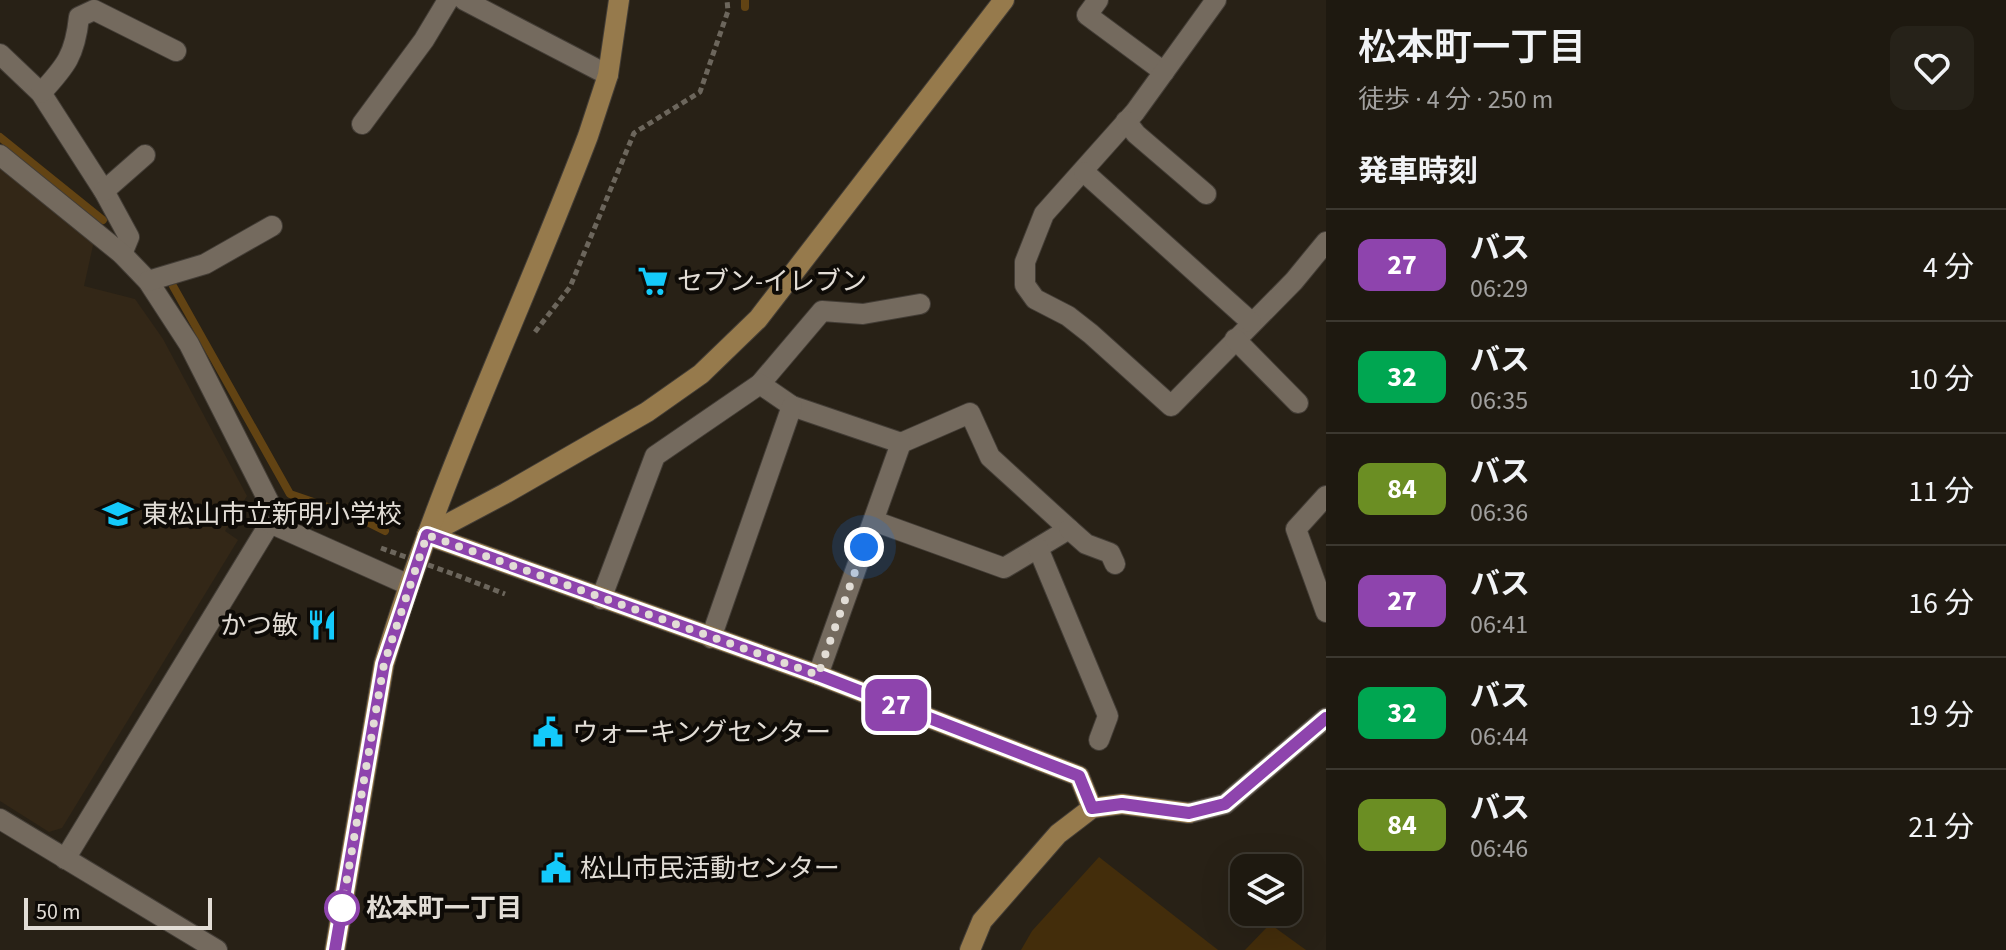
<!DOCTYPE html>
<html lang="ja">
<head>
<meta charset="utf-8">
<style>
  :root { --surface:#1e1910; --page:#262219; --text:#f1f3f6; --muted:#a1a09f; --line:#3c3830 }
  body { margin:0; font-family:"Source Sans 3","Noto Sans JP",sans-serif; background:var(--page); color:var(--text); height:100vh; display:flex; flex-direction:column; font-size:30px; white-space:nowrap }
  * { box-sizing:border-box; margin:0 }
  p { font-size:26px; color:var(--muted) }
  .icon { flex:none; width:44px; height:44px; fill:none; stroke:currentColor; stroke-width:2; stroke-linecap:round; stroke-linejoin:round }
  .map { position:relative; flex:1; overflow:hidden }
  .panel { display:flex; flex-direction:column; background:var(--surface); width:680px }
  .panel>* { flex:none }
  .badge { padding:0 16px; border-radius:12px; font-size:28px; line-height:52px }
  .fabs { position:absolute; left:1230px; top:854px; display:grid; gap:16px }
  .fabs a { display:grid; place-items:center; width:72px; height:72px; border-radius:16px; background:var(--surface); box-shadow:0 8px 32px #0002,0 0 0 2px var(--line); font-size:40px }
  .scale { position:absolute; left:24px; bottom:20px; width:188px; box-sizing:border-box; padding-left:8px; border:4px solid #e2ddd6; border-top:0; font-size:22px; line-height:28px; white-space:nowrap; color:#e2ddd6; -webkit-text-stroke:6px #0e0b07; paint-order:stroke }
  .you { position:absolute; width:40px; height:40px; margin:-20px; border:6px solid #fff; border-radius:50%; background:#1a73e8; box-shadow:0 0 0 12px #1a73e833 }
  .map>.badge { position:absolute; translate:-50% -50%; box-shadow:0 0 0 4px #fff }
  h2 { padding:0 32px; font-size:30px; line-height:72px }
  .round { display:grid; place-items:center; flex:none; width:84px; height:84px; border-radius:16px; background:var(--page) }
  .summary { display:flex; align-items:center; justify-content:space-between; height:136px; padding:0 32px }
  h1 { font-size:38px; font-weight:600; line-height:60px }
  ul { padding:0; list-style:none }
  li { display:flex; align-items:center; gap:24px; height:112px; padding:0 32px; border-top:2px solid var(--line) }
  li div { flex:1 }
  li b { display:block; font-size:30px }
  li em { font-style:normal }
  li .badge { min-width:88px; font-weight:700; text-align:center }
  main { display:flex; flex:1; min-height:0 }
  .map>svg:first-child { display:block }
  .built { fill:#332717 }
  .green { fill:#432d0b }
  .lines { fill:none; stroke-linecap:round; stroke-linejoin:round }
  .stream { stroke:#624313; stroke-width:8 }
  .street-casing { stroke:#433d36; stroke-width:22 }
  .secondary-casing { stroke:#433d36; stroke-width:22 }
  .path { stroke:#6c665c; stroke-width:5; stroke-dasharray:6 4; stroke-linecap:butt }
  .street { stroke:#746a5e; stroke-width:20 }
  .secondary { stroke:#967a4c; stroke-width:20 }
  .path-bridge { stroke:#6c665c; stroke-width:5; stroke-dasharray:6 4; stroke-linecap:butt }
  .line-casing { stroke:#fff; stroke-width:18 }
  .line { stroke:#8e44ad; stroke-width:12 }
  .walk { stroke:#e2ddd6; stroke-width:8; stroke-dasharray:0 14.4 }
  .stop-dot { fill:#fff; stroke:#8e44ad; stroke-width:4 }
  .labels { text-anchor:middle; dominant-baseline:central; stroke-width:8; stroke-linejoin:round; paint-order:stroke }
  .poi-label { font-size:26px; fill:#e2ddd6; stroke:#0e0b07; text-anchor:start }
  .stop-label { font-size:26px; font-weight:bold; fill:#e2ddd6; stroke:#0e0b07; text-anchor:start }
</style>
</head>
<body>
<main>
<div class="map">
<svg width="1326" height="950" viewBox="0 0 1326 950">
  <rect width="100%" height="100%" fill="#282116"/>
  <path class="built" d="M0,166l94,75 -10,45 51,13 28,40 84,157 -22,35 13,9 -176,288 -13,4 -49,-31z"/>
  <g class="green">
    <path d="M1099,857l119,93h-197l11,-19z"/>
    <path d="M1270,924l36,26h-61z"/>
  </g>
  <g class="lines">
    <g class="stream">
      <path d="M745,7v-7"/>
      <path d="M0,137l103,83"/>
      <path d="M173,286l117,208 67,23 28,14"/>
    </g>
    <g class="street-casing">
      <g id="street">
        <path d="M464,0l144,75"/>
        <path d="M1098,0l-11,15 77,57"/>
        <path d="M1216,0l-81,112 -91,102 -19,48v23l10,14 33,17 23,18 80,72 123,-125 32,-39"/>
        <path d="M0,54l41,39 63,98 25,46 -7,17"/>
        <path d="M41,93c25,-27 34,-38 38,-76l15,-7 82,41"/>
        <path d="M1126,121l10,13 70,60"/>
        <path d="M362,124l62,-84 24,-40"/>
        <path d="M0,155l122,99 26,27 41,63 81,160v19l-205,336"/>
        <path d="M1084,172l167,150"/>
        <path d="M104,191l41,-36"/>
        <path d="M148,281l57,-17 67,-38"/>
        <path d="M1235,339l63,64"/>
        <path d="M760,384l62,-73 41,3 57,-10"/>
        <path d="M1326,496l-30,33 30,83"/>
        <path d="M874,521l130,47 65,-39 -79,-72 -20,-44 -69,30"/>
        <path d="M270,523l139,62"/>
        <path d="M1069,529l17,15 24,9 5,11"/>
        <path d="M1038,548l70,168 -9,24"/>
        <path d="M601,599l54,-143 105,-72 32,22 109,37 -83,232"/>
        <path d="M711,638l81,-232"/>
        <path d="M1189,813l36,-9 101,-86"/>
        <path d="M0,819l217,131"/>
      </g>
    </g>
    <g class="secondary-casing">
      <g id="secondary">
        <path d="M427,535l79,-42 141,-81 54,-38 57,-55 246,-319"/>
        <path d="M427,535l391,140 261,101 13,32"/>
        <path d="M335,950l49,-286c54,-182 137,-352 204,-528l20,-61 11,-75"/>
        <path d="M970,950l12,-29 76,-87 34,-26 30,-4 67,9"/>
      </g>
    </g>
    <g class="path">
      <path d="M535,332l35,-45 64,-154 66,-41 28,-81 -1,-11"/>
      <path d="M456,575l49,19"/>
    </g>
    <use href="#street" class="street"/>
    <use href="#secondary" class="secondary"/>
    <path class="path-bridge" d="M381,548l75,27"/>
  </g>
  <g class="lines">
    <g class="line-casing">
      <path id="line" d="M335,950l49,-286 43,-129 391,140 261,101 13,32 30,-4 67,9 36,-9 101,-86"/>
    </g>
    <use href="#line" class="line"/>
    <path class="walk" d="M342,908l42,-244 43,-129 391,140 46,-128"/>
  </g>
  <defs>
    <g id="supermarket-bare" transform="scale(2.4)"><path d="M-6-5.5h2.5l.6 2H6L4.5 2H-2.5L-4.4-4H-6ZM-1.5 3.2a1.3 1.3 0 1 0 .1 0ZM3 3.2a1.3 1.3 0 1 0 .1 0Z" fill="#14cafb" stroke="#0e0b07" stroke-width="2.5" paint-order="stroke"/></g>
    <g id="school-bare" transform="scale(2.4)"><path d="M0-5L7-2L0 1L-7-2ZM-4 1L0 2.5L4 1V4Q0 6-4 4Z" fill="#14cafb" stroke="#0e0b07" stroke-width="2.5" paint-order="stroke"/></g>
    <g id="restaurant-bare" transform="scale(2.4)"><path d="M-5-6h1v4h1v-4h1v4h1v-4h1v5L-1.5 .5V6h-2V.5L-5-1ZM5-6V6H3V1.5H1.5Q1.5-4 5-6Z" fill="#14cafb" stroke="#0e0b07" stroke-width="2.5" paint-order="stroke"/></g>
    <g id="civic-bare" transform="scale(2.4)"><path d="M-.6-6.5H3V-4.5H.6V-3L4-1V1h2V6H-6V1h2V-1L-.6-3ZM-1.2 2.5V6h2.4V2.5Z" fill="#14cafb" stroke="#0e0b07" stroke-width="2.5" paint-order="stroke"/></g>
  </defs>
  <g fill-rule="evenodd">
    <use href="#supermarket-bare" x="653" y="281"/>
    <use href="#school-bare" x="118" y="514"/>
    <use href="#restaurant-bare" x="322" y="625"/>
    <use href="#civic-bare" x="548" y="732"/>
    <use href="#civic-bare" x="556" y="868"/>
  </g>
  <circle class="stop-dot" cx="342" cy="908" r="16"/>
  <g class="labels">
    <g class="poi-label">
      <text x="677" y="281">セブン-イレブン</text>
      <text x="142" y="514">東松山市立新明小学校</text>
      <text x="298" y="625" text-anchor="end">かつ敏</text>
      <text x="572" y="732">ウォーキングセンター</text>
      <text x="580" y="868">松山市民活動センター</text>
    </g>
    <g class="stop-label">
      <text x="366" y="908">松本町一丁目</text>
    </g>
  </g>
</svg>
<div class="fabs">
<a><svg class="icon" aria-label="layers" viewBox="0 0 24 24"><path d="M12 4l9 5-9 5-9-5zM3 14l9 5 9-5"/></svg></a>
</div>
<div class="scale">50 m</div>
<div class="you" style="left:864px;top:547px"></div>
<b class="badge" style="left:896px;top:705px;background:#8e44ad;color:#fff">27</b>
</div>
<section class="panel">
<div class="summary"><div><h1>松本町一丁目</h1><p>徒歩 · 4 分 · 250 m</p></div><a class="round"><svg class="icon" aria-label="heart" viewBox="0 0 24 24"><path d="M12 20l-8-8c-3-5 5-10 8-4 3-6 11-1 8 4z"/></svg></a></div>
<h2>発車時刻</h2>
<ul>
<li><span class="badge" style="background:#8e44ad;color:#fff">27</span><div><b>バス</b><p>06:29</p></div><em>4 分</em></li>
<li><span class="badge" style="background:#00a651;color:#fff">32</span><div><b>バス</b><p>06:35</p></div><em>10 分</em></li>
<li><span class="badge" style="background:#6b8e23;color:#fff">84</span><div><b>バス</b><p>06:36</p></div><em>11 分</em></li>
<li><span class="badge" style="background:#8e44ad;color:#fff">27</span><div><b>バス</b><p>06:41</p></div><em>16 分</em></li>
<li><span class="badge" style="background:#00a651;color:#fff">32</span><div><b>バス</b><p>06:44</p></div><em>19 分</em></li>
<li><span class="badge" style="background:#6b8e23;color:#fff">84</span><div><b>バス</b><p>06:46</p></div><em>21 分</em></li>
</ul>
</section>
</main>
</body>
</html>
